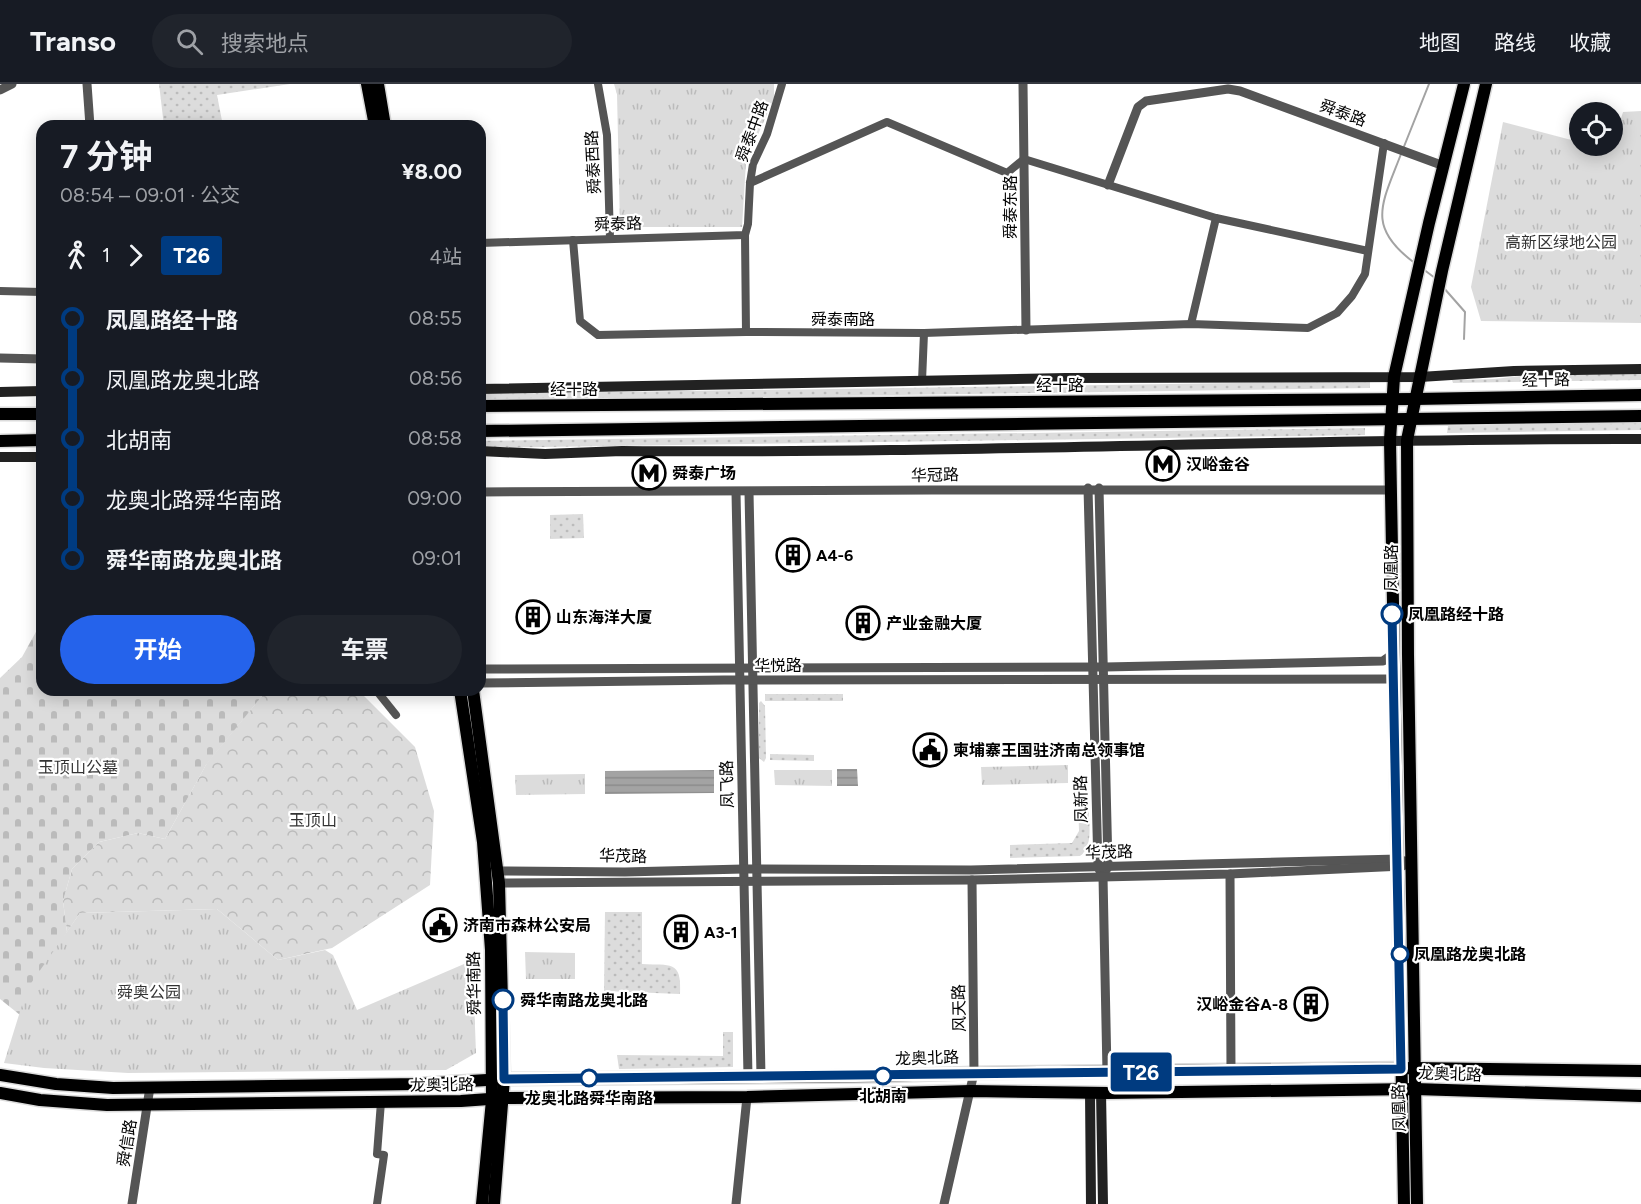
<!DOCTYPE html>
<html lang="zh">
<head>
<meta charset="utf-8">
<style>
  :root { --surface:#171b24; --page:#20242c; --text:#f1f3f6; --muted:#9ea1a6; --line:#363941; --accent:#2563eb }
  body { margin:0; font-family:Figtree,"Noto Sans SC",sans-serif; background:var(--page); color:var(--text); height:100vh; display:flex; flex-direction:column; font-size:22px; white-space:nowrap }
  * { box-sizing:border-box; margin:0 }
  p { font-size:20px; color:var(--muted) }
  .icon { flex:none; width:33px; height:33px; fill:none; stroke:currentColor; stroke-width:2; stroke-linecap:round; stroke-linejoin:round }
  .map { position:relative; flex:1; overflow:hidden }
  .details { position:absolute; left:36px; top:36px; width:450px; height:576px; display:flex; flex-direction:column; background:var(--surface); border-radius:18px; box-shadow:0 3px 15px #0003 }
  .details>* { flex:none }
  .badge { padding:0 12px; border-radius:4px; font-size:21px; line-height:39px }
  .fabs { position:absolute; left:1569px; top:18px; display:grid; gap:12px }
  .fabs a { display:grid; place-items:center; width:54px; height:54px; border-radius:50%; background:var(--surface); box-shadow:0 3px 15px #0003; font-size:30px }
  .map>.badge { position:absolute; translate:-50% -50%; box-shadow:0 0 0 3px #fff }
  .legs { display:flex; align-items:center; gap:9px; height:66px; padding:0 24px; font-size:20px }
  .legs p { margin-inline-start:auto }
  .headline { display:flex; align-items:center; justify-content:space-between; height:102px; padding:0 24px }
  h1 { font-size:33px; font-weight:700; line-height:45px }
  .button { display:flex; gap:12px; margin-top:auto; padding:12px 24px }
  .button a { flex:1; height:69px; border-radius:36px; background:var(--accent); color:#fff; font-size:24px; font-weight:700; line-height:69px; text-align:center }
  .button a+a { background:var(--page); color:var(--text) }
  ul { padding:0 24px; list-style:none }
  li { display:flex; align-items:center; gap:21px; height:60px; font-size:22px }
  li i { display:grid; place-items:center; width:9px; height:100%; margin:0 8px; background:currentColor }
  li i::after { content:''; width:15px; height:15px; margin:-8px; border:4px solid; border-radius:50%; background:var(--surface) }
  li p { margin-inline-start:auto }
  li:first-child i { background:linear-gradient(#0000 50%,currentColor 0) }
  li:last-child i { background:linear-gradient(currentColor 50%,#0000 0) }
  header { display:flex; align-items:center; gap:36px; box-sizing:border-box; height:84px; padding:0 30px; background:var(--surface); border-bottom:2px solid var(--line) }
  header strong { font-size:28px }
  nav { display:flex; gap:33px; margin-inline-start:auto; font-size:21px }
  .search { width:420px; height:54px; background:var(--page); display:flex; align-items:center; gap:15px; box-sizing:border-box; padding:0 21px; border-radius:33px; color:var(--muted); font-size:22px }
  .map>svg:first-child { display:block }
  .grass { fill:url(#grass-dots) }
  .forest { fill:url(#forest-crowns) }
  .cemetery { fill:url(#cemetery-stones) }
  .park { fill:url(#park-tufts) }
  .water { fill:url(#water-rules) }
  .lines { fill:none; stroke-linecap:round; stroke-linejoin:round }
  .stream { stroke:#a3a3a3; stroke-width:2 }
  .primary-casing { stroke:#dbdbdb; stroke-width:15 }
  .trunk-casing { stroke:#dbdbdb; stroke-width:15 }
  .minor { stroke:#555; stroke-width:8 }
  .tertiary { stroke:#555; stroke-width:9 }
  .secondary { stroke:#222; stroke-width:10 }
  .primary { stroke:#000; stroke-width:12 }
  .trunk { stroke:#000; stroke-width:12 }
  .line-1-casing { stroke:#fff; stroke-width:14 }
  .line-1 { stroke:#003b80; stroke-width:9 }
  .stop-1-dot { fill:#fff; stroke:#003b80; stroke-width:3 }
  .labels { text-anchor:middle; dominant-baseline:central; stroke-width:4.5; stroke-linejoin:round; paint-order:stroke }
  .street-label { font-size:16px; fill:#000; stroke:#fff }
  .park-label { font-size:16px; fill:#333; stroke:#fff }
  .poi-label { font-size:16px; font-weight:bold; fill:#000; stroke:#fff; text-anchor:start }
  .stop-label { font-size:16px; font-weight:bold; fill:#000; stroke:#fff; text-anchor:start }
</style>
</head>
<body>
<header>
<strong>Transo</strong>
<div class="search"><svg class="icon" aria-label="search" viewBox="0 0 24 24"><circle cx="10" cy="10" r="6"/><path d="M15 15l6 6"/></svg>搜索地点</div>
<nav><a>地图</a><a>路线</a><a>收藏</a></nav>
</header>
<div class="map">
<svg width="1641" height="1120" viewBox="0 0 1641 1120">
  <defs>
    <pattern id="grass-dots" width="8" height="8" patternUnits="userSpaceOnUse" patternTransform="scale(1.5)"><rect width="8" height="8" fill="#dcdcdc"/><path d="M2 2h.1M6 6h.1" fill="none" stroke="#bbb" stroke-width="1.8" stroke-linecap="round"/></pattern>
    <pattern id="forest-crowns" width="20" height="18" patternUnits="userSpaceOnUse" patternTransform="scale(1.5)"><rect width="20" height="18" fill="#dcdcdc"/><path d="M2 6a3 3 0 1 1 6 0M12 15a3 3 0 1 1 6 0" fill="none" stroke="#bbb"/></pattern>
    <pattern id="cemetery-stones" width="16" height="16" patternUnits="userSpaceOnUse" patternTransform="scale(1.5)"><rect width="16" height="16" fill="#dcdcdc"/><path d="M2 7V4a2 2 0 0 1 4 0v3zM10 15v-3a2 2 0 0 1 4 0v3z" fill="#bbb"/></pattern>
    <pattern id="park-tufts" width="24" height="20" patternUnits="userSpaceOnUse" patternTransform="scale(1.5)"><rect width="24" height="20" fill="#dcdcdc"/><path d="M3 7l-1-3M5 7V3M7 7l1-3M15 17l-1-3M17 17v-4M19 17l1-3" fill="none" stroke="#bbb"/></pattern>
    <pattern id="water-rules" width="6" height="5" patternUnits="userSpaceOnUse" patternTransform="scale(1.5)"><rect width="6" height="5" fill="#a3a3a3"/><path d="M0 2.5h6" fill="none" stroke="#8b8b8b"/></pattern>
  </defs>
  <rect width="100%" height="100%" fill="#fff"/>
  <g class="grass">
    <path d="M159,0h131l-73,11 6,31h-59z"/>
    <path d="M1641,289v7l-188,3 -1,-3 42,-1 27,-3z"/>
    <path d="M1370,297v7l-890,13v-7z"/>
    <path d="M1641,338v8l-194,3 1,-7z"/>
    <path d="M1365,344v7l-885,13v-7z"/>
    <path d="M583,430l1,24 -34,1v-24z"/>
    <rect x="765" y="610" width="78" height="7"/>
    <path d="M761,617l4,5 1,52 -2,4 -5,-4v-55z"/>
    <path d="M770,670l44,1v6l-44,-1z"/>
    <path d="M1078,703l5,13 5,1c0,17 7,44 -8,55l-70,2v-13l62,-2 7,-12z"/>
    <path d="M605,828h37v52c28,2 40,-5 38,30l-76,-3z"/>
    <path d="M723,948h10v35l-114,2 -2,-14 106,1z"/>
  </g>
  <path class="forest" d="M264,606h94l57,57 19,64 -4,74 -98,63 -54,12 -61,-51 -137,4 -13,19 -4,-31 9,-32 27,-27 39,-9 27,6 42,-76 55,-67z"/>
  <path class="cemetery" d="M42,537v69h222l-2,6 -56,69 -41,74 -27,-6 -39,9 -27,27 -9,32 4,31 -47,83 -20,-16v-321l22,-21z"/>
  <g class="park">
    <path d="M614,0h160v14l-28,64 -4,65h-122l-3,-133z"/>
    <path d="M1641,27v212l-160,-2 -10,-34 32,-165 76,20 1,4h11l20,5 12,-39z"/>
    <path d="M1068,681v18l-86,2 -1,-18z"/>
    <path d="M774,686h58v16l-57,-1z"/>
    <path d="M585,690v20l-69,1 -1,-20z"/>
    <path d="M217,825l61,51 47,-10 8,5 24,55 121,-52 -4,43 2,52 -30,17 -318,3 -84,-5 -40,-5 23,-74 53,-76z"/>
    <path d="M525,868l50,1v26h-49z"/>
  </g>
  <g class="water">
    <path d="M837,685h20l1,17h-21z"/>
    <path d="M714,686v23l-109,1v-23z"/>
  </g>
  <g class="lines">
    <g class="stream">
      <path d="M1403,65l26,-65"/>
      <path d="M1401,70c-19,50 -36,73 15,110"/>
      <path d="M1423,185l12,9"/>
      <path d="M1443,203l22,25 -1,27"/>
    </g>
    <g class="primary-casing">
      <g id="primary">
        <path d="M367,0l8,42"/>
        <path d="M378,0l7,42"/>
        <path d="M460,606l23,152 8,108 1,150 -10,104"/>
        <path d="M473,606l26,193 5,196 -10,125"/>
        <path d="M0,991l56,9 57,4 306,-4 85,-5 378,-3 92,-3 440,-5 227,3"/>
        <path d="M0,1009l40,7 67,5 354,-4 42,-3 244,-1 224,-6 137,2 307,-4 226,7"/>
        <path d="M1404,1120l-14,-764 4,-63 35,-154 35,-139"/>
        <path d="M1417,1120l-9,-549 -1,-215 35,-169 44,-187"/>
      </g>
    </g>
    <g class="trunk-casing">
      <g id="trunk">
        <path d="M480,322l935,-7 226,-4"/>
        <path d="M0,330h42"/>
        <path d="M480,347l1161,-15"/>
        <path d="M0,357l42,-1"/>
      </g>
    </g>
    <g class="minor">
      <path d="M598,0l9,51 3,104"/>
      <path d="M750,99l137,-61 120,51 17,-14 192,59 -25,106"/>
      <path d="M1216,134l152,33"/>
      <path d="M745,151l1,97"/>
      <path d="M573,156l7,81 18,14 148,-3 178,1 267,-9 117,4 29,-15 15,-17 13,-22 19,-131"/>
      <path d="M480,159l265,-8 3,-11 2,-41 3,-19 14,-30 15,-50"/>
      <path d="M0,207l42,1"/>
      <path d="M922,297l2,-48"/>
      <path d="M376,606l20,25"/>
      <path d="M377,1120l7,-49 -7,-1 4,-52"/>
    </g>
    <g class="tertiary">
      <path d="M87,0l3,42"/>
      <path d="M1023,0l3,246"/>
      <path d="M0,6l12,-6"/>
      <path d="M1108,101l30,-78 8,-6 82,-12 12,2 204,75"/>
      <path d="M0,274l42,1"/>
      <path d="M1088,404l10,379 5,10 4,195"/>
      <path d="M1099,404l9,379 -3,5"/>
      <path d="M480,408c303,-1 607,-4 910,-2"/>
      <path d="M736,408l12,584"/>
      <path d="M749,408l12,584"/>
      <path d="M480,585l625,-2 278,-6 10,-7"/>
      <path d="M480,599l244,-3 669,-1"/>
      <path d="M497,787l128,1 118,-3 228,1 427,-11 13,4"/>
      <path d="M1230,790l1,197"/>
      <path d="M499,799l473,-3 258,-6 173,-8"/>
      <path d="M132,1120l18,-117"/>
      <path d="M736,1120l11,-107"/>
      <path d="M944,1120l30,-131 -2,-193"/>
    </g>
    <g class="secondary">
      <path d="M480,305l586,-11 354,-1 94,-6 127,-2"/>
      <path d="M0,308l42,-1"/>
      <path d="M480,367l65,3 77,-3c340,3 679,-13 1019,-12"/>
      <path d="M0,373h42"/>
      <path d="M1090,1008l1,112"/>
      <path d="M1101,1008l2,112"/>
    </g>
    <use href="#primary" class="primary"/>
    <use href="#trunk" class="trunk"/>
  </g>
  <g class="lines">
    <g class="line-1-casing">
      <path id="line-1" d="M503,916l1,79 897,-10 -9,-455"/>
    </g>
    <use href="#line-1" class="line-1"/>
  </g>
  <defs>
    <g id="metro-ring" transform="scale(1.725)"><circle r="9.5" fill="#fff" stroke="#000" stroke-width="1.5"/><path d="M-5.5 5V-5H-3L0 0L3-5H5.5V5H3V-.5L0 4L-3-.5V5Z" fill="#000"/></g>
    <g id="building-ring" transform="scale(1.725)"><circle r="9.5" fill="#fff" stroke="#000" stroke-width="1.5"/><path d="M-4-6H4V6H1V3H-1V6H-4ZM-2.5-4.3h1.7v1.8h-1.7ZM.8-4.3h1.7v1.8H.8ZM-2.5-1h1.7V.8h-1.7ZM.8-1h1.7V.8H.8Z" fill="#000"/></g>
    <g id="civic-ring" transform="scale(1.725)"><circle r="9.5" fill="#fff" stroke="#000" stroke-width="1.5"/><path d="M-.6-6.5H3V-4.5H.6V-3L4-1V1h2V6H-6V1h2V-1L-.6-3ZM-1.2 2.5V6h2.4V2.5Z" fill="#000"/></g>
  </defs>
  <g fill-rule="evenodd">
    <use href="#metro-ring" x="1163" y="380"/>
    <use href="#metro-ring" x="649" y="389"/>
    <use href="#building-ring" x="793" y="471"/>
    <use href="#building-ring" x="533" y="533"/>
    <use href="#building-ring" x="863" y="539"/>
    <use href="#civic-ring" x="930" y="666"/>
    <use href="#civic-ring" x="440" y="841"/>
    <use href="#building-ring" x="681" y="848"/>
    <use href="#building-ring" x="1311" y="920"/>
  </g>
  <g class="stop-1-dot">
    <circle cx="1392" cy="530" r="10"/>
    <circle cx="1400" cy="870" r="8"/>
    <circle cx="503" cy="916" r="10"/>
    <circle cx="883" cy="992" r="8"/>
    <circle cx="589" cy="994" r="8"/>
  </g>
  <g class="labels">
    <g class="street-label">
      <text transform="translate(1343 29) rotate(20)">舜泰路</text>
      <text transform="translate(752 47) rotate(-70)">舜泰中路</text>
      <text transform="translate(593 78) rotate(-93)">舜泰西路</text>
      <text transform="translate(1010 123) rotate(-90)">舜泰东路</text>
      <text transform="translate(618 140) rotate(-2)">舜泰路</text>
      <text x="843" y="235">舜泰南路</text>
      <text transform="translate(1546 296) rotate(-1)">经十路</text>
      <text x="1060" y="301">经十路</text>
      <text x="574" y="305">经十路</text>
      <text transform="translate(935 391) rotate(-1)">华冠路</text>
      <text transform="translate(1391 484) rotate(-90)">凤凰路</text>
      <text x="778" y="581">华悦路</text>
      <text transform="translate(727 700) rotate(-91)">凤飞路</text>
      <text transform="translate(1081 715) rotate(-91)">凤新路</text>
      <text transform="translate(1109 768) rotate(-1)">华茂路</text>
      <text transform="translate(623 772) rotate(1)">华茂路</text>
      <text transform="translate(474 899) rotate(-91)">舜华南路</text>
      <text transform="translate(959 924) rotate(-91)">风天路</text>
      <text transform="translate(927 974) rotate(-2)">龙奥北路</text>
      <text transform="translate(1450 990) rotate(2)">龙奥北路</text>
      <text transform="translate(442 1001) rotate(-1)">龙奥北路</text>
      <text transform="translate(1399 1024) rotate(-92)">凤凰路</text>
      <text transform="translate(127 1059) rotate(-81)">舜信路</text>
    </g>
    <g class="park-label">
      <text x="1561" y="158">高新区绿地公园</text>
      <text x="78" y="683">玉顶山公墓</text>
      <text x="313" y="736">玉顶山</text>
      <text x="149" y="908">舜奥公园</text>
    </g>
    <g class="poi-label">
      <text x="1186" y="380">汉峪金谷</text>
      <text x="672" y="389">舜泰广场</text>
      <text x="816" y="471">A4-6</text>
      <text x="556" y="533">山东海洋大厦</text>
      <text x="886" y="539">产业金融大厦</text>
      <text x="953" y="666">柬埔寨王国驻济南总领事馆</text>
      <text x="463" y="841">济南市森林公安局</text>
      <text x="704" y="848">A3-1</text>
      <text x="1288" y="920" text-anchor="end">汉峪金谷A-8</text>
    </g>
    <g class="stop-label">
      <text x="1408" y="530">凤凰路经十路</text>
      <text x="1414" y="870">凤凰路龙奥北路</text>
      <text x="520" y="916">舜华南路龙奥北路</text>
      <text x="883" y="1012" text-anchor="middle">北胡南</text>
      <text x="589" y="1014" text-anchor="middle">龙奥北路舜华南路</text>
    </g>
  </g>
</svg>
<div class="fabs">
<a><svg class="icon" aria-label="locate" viewBox="0 0 24 24"><circle cx="12" cy="12" r="6"/><path d="M12 2v4M12 18v4M2 12h4M18 12h4"/></svg></a>
</div>
<b class="badge" style="left:1141px;top:988px;background:#003b80;color:#fff">T26</b>
<section class="details">
<div class="headline"><div><h1>7 分钟</h1><p>08:54 – 09:01 · 公交</p></div><b>¥8.00</b></div>
<div class="legs"><svg class="icon" aria-label="walk" viewBox="0 0 24 24"><circle cx="13" cy="4" r="2"/><path d="M13 8l-2 6 4 7M11 14l-3 7M7 12l3-4h3l4 4"/></svg>1<svg class="icon" aria-label="forward" viewBox="0 0 24 24"><path d="M9 5l7 7-7 7"/></svg><b class="badge" style="background:#003b80;color:#fff">T26</b><p>4站</p></div>
<ul>
<li><i style="color:#003b80"></i><b>凤凰路经十路</b><p>08:55</p></li>
<li><i style="color:#003b80"></i><span>凤凰路龙奥北路</span><p>08:56</p></li>
<li><i style="color:#003b80"></i><span>北胡南</span><p>08:58</p></li>
<li><i style="color:#003b80"></i><span>龙奥北路舜华南路</span><p>09:00</p></li>
<li><i style="color:#003b80"></i><b>舜华南路龙奥北路</b><p>09:01</p></li>
</ul>
<div class="button"><a>开始</a><a>车票</a></div>
</section>
</div>
</body>
</html>
